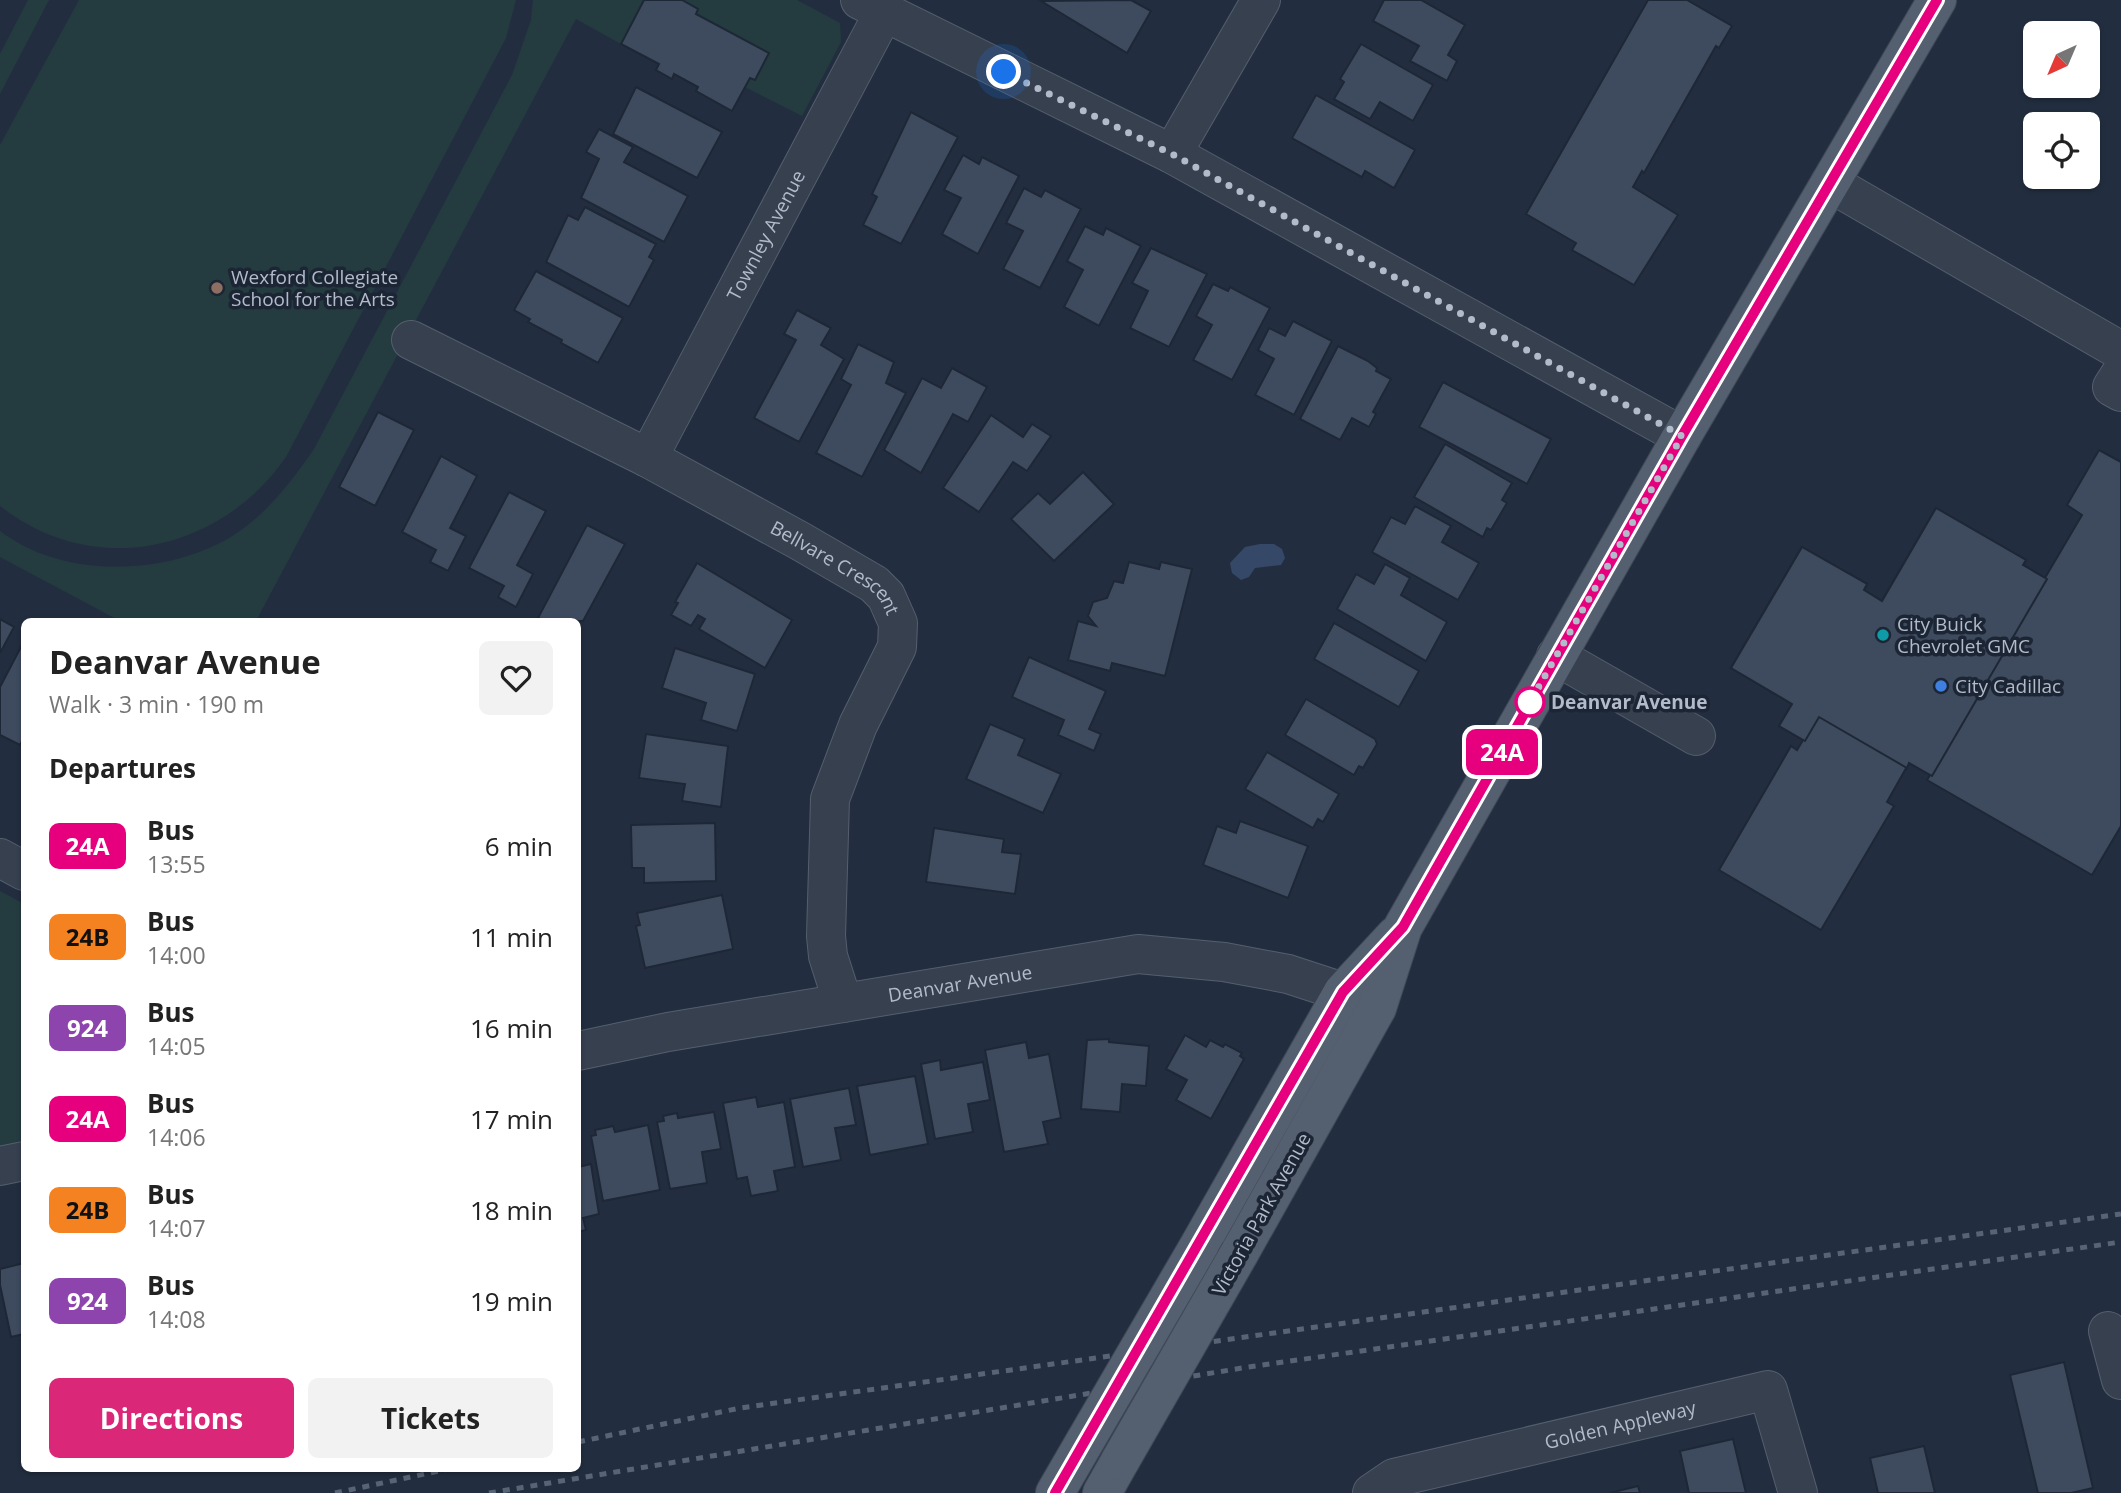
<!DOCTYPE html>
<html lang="en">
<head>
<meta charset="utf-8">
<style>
  :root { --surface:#fff; --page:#f2f2f2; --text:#222; --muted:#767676; --accent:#db2777 }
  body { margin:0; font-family:"Open Sans",sans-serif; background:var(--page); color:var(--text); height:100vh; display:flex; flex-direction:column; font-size:26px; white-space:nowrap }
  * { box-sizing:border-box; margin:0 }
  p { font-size:23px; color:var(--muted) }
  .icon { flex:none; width:38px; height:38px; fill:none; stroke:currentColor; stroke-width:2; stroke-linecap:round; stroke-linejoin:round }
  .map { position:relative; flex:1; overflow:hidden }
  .sheet { position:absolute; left:21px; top:618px; width:560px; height:854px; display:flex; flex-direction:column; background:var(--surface); border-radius:10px; box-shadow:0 2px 5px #0004 }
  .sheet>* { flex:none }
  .badge { padding:0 14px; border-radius:10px; font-size:24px; line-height:46px }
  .needle { width:46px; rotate:224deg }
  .fabs { position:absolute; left:2023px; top:21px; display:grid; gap:14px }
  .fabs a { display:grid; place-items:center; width:77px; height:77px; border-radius:10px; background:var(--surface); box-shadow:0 2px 5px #0004; font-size:35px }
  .you { position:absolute; width:35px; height:35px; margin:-18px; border:5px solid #fff; border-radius:50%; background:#1a73e8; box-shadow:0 0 0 10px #1a73e833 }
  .map>.badge { position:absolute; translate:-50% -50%; box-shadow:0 0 0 4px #fff }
  h2 { padding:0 28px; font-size:26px; line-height:63px }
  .round { display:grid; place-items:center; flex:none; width:74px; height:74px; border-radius:10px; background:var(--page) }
  .overview { display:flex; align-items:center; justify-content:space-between; height:119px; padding:0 28px }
  h1 { font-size:33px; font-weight:700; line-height:52px }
  .button { display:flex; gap:14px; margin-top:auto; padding:14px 28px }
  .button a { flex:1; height:80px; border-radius:10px; background:var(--accent); color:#fff; font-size:28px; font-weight:700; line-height:80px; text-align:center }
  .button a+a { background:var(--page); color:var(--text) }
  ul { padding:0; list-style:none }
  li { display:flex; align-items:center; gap:21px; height:91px; padding:0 28px }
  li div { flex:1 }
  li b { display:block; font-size:26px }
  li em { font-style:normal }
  li .badge { min-width:77px; font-weight:700; text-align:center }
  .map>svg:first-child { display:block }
  .green { fill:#243c40 }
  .water { fill:#354867 }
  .building { fill:#3e4b5f; stroke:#1e2736; stroke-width:2 }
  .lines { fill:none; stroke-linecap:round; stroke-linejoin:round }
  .minor-casing { stroke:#555e6d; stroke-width:40 }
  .major-casing { stroke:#404958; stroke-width:40 }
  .minor { stroke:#37404f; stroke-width:38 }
  .major { stroke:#545f6f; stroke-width:38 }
  .rail { stroke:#586476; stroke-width:5; stroke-dasharray:7 7; stroke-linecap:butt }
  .major-bridge-casing { stroke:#404958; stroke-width:40; stroke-linecap:butt }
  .major-bridge { stroke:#545f6f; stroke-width:38 }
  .line-casing { stroke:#fff; stroke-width:16 }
  .line { stroke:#e6007e; stroke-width:10 }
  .walk { stroke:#b2bbca; stroke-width:7; stroke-dasharray:0 12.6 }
  .education-dot { fill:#8d6e63; stroke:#1c2534; stroke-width:2.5 }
  .culture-dot { fill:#0f9aa8; stroke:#1c2534; stroke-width:2.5 }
  .shop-dot { fill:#3f7fe0; stroke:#1c2534; stroke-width:2.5 }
  .stop-dot { fill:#fff; stroke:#e6007e; stroke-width:3.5 }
  .labels { text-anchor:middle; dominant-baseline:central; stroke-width:7; stroke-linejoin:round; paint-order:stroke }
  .street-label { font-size:19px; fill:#b2bbca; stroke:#1c2534 }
  .poi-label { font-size:19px; fill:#b2bbca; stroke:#1c2534; text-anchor:start }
  .stop-label { font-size:19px; font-weight:bold; fill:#b2bbca; stroke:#1c2534; text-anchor:start }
</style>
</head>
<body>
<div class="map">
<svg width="2121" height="1493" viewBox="0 0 2121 1493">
  <rect width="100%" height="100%" fill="#222e3f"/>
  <g class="green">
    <path d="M28,0h21l-49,94v-40z"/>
    <path d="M79,0h437l-10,38 -220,419c-66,95 -192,123 -286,49v-361z"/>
    <path d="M533,0h111l-23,44 -45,-25 -320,602h-136l-120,-64v-26c61,46 154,45 220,12 40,-20 69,-58 94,-94l198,-374 19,-55z"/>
    <path d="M682,0h115l43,23 1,19 -39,74 -57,-29 5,-9 5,2 14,-27 -73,-39 2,-5z"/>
    <path d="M0,891l24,13v238l-24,6z"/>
  </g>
  <path class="water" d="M1260,544h14l8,5 3,9 -4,7 -26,3 -6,9 -8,3 -9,-7 -2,-10 15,-16z"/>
  <g class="building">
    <path d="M644,0h38l16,9 -2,5 73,39 -14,27 -5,-2 -18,33 -36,-20 2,-4 -24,-13 -2,5 -16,-9 3,-6 -38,-20z"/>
    <path d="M1131,0l20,11 -24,42 -86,-52z"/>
    <path d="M1384,0h37l44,25 -17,30 9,6 -10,20 -37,-20 9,-15 -46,-25z"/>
    <path d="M1648,0h39l45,26 -13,22 -3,-2 -72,127 -2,-2 -9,16 45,28 -44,70 -62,-35 4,-7 -50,-29z"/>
    <path d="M1361,44l72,41 -20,36 -33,-19 -10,17 -36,-20 10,-17 -4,-3z"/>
    <path d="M636,87l86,45 -25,46 -84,-44z"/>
    <path d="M1316,95l99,55 -21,38 -29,-17 -3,6 -70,-39z"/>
    <path d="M911,112l47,25 -57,107 -38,-19 14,-28 -5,-3z"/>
    <path d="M599,129l34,18 -9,15 64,34 -24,46 -83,-44 18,-39 -13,-7z"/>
    <path d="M963,155l16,9 3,-7 37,19 -41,78 -36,-20 19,-36 -17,-8z"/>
    <path d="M1024,188l17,9 4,-7 36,19 -41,79 -37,-19 20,-38 -17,-8z"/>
    <path d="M585,207l71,37 -7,13 5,3 -25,47 -83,-45 22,-47 10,5z"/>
    <path d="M1085,226l18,9 3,-7 35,18 -42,80 -35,-19 19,-37 -16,-9z"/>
    <path d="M1151,248l56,26 -38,73 -39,-19 18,-37 -16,-8z"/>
    <path d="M536,271l87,47 -25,45 -37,-20 1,-3 -34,-18 2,-3 -16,-9z"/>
    <path d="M1213,284l15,7 2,-4 40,21 -38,72 -39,-20 19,-35 -16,-9z"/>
    <path d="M797,310l34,18 -10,17 23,14 -45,83 -45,-24 42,-78 -12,-6z"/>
    <path d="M1293,321l39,20 -38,74 -39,-20 19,-36 -16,-9 11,-22 16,8z"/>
    <path d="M858,344l36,18 -8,21 20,10 -44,84 -46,-24 35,-68 -10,-6z"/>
    <path d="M1338,346l30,15 9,7 -1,3 15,8 -18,33 3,2 -7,13 -17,-9 -12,22 -40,-21z"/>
    <path d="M952,368l35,19 -19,35 -15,-8 -32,59 -37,-23 38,-72 19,10z"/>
    <path d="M1443,382l108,57 -24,45 -108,-57z"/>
    <path d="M378,412l36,18 -39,76 -36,-19z"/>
    <path d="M991,415l32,22 9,-13 19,12 -24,35 -14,-9 -34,50 -36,-24z"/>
    <path d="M1445,444l67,39 -10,17 5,3 -16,27 -4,-2 -4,9 -69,-40z"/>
    <path d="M2099,450l22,12v364l-29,49 -165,-95 3,-5 -21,-12 -22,39 7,4 -73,124 -102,-60 72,-124 6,4 6,-10 -24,-14 13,-22 -61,-36 71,-121 65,37 -3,6 18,11 54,-93 90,52 -3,5 22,13 37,-63 -15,-10z"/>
    <path d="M441,456l36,20 -27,52 16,8 -18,35 -18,-9 6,-12 -34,-18z"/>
    <path d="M1083,472l31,32 -60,57 -43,-42 27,-26 12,11z"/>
    <path d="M509,492l37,19 -29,54 16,9 -17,33 -18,-10 6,-11 -35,-18z"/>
    <path d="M1415,506l36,20 -9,16 37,21 -21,37 -86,-48 19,-35 14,7z"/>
    <path d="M1936,508l90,52 -3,5 24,14 -115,197 -23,-13 -2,5 -88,-51 -14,24 -26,-15 13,-22 -61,-36 71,-121 65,37 -3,6 18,11z"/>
    <path d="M587,525l38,19 -42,77h-39l-6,-3z"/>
    <path d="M1129,562l30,7 2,-7 31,7 -27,107 -53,-13 -2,8 -42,-11 10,-39 18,5 -8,-10 5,-14 14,-4 7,-17 9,2z"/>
    <path d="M697,563l95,57 -27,48 -66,-39 6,-10 -7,-4 -7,11 -20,-11 7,-12 -3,-1z"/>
    <path d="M1385,564l25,14 -9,17 46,27 -21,39 -89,-52 19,-35 18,10z"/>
    <path d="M0,619l14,8 -14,26z"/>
    <path d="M1334,623l85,48 -20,36 -85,-48z"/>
    <path d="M22,645l2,92 -4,8 -20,-10v-48z"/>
    <path d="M675,648l80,26 -18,57 -36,-11 5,-17 -44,-15z"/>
    <path d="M1029,657l77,34 -17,38 12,5 -7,17 -36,-16 6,-15 -52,-23z"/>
    <path d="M1306,699l69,40 2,5 -14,24 -4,-2 -5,9 -69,-40z"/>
    <path d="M990,724l35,15 -7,16 43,19 -18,39 -77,-34z"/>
    <path d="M646,734l82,12 -7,61 -39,-6 3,-17 -46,-6z"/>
    <path d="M1267,752l72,42 -16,28 -5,-3 -5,9 -68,-39z"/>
    <path d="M1240,821l68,25 -20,52 -85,-33 14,-39 19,7z"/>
    <path d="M715,823l1,58 -72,2v-15h-12l-1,-43z"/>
    <path d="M934,828l70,11 -2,13 19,2 -6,40 -89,-12z"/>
    <path d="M722,895l11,54 -88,19 -9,-42 4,-1 -3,-12z"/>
    <path d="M1185,1035l21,12 4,-7 13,7 2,-3 17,9 -2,3 4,3 -33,60 -35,-19 11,-20 -21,-11z"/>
    <path d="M1109,1039v3l40,4 -3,40 -24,-2 -2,28 -39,-3 6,-69z"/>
    <path d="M1026,1042l3,16 20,-4 12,64 -18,4 5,22 -44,8 -19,-102z"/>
    <path d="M940,1060l1,10 42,-8 7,38 -22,4 5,28 -38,7 -14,-75z"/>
    <path d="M915,1076l13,68 -58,11 -13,-69z"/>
    <path d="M849,1088l7,37 -21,3 6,32 -38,7 -13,-68z"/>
    <path d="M756,1097l2,10 26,-5 11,65 -21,4 4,20 -27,5 -4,-19 -10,2 -14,-76z"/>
    <path d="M714,1112l7,37 -19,3 5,31 -37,6 -13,-67 7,-1 -1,-5 14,-3 1,5z"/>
    <path d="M648,1125l12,65 -57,11 -12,-65 5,-1 -1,-5 18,-4 2,6z"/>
    <path d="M591,1164l8,50 -16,4 3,12 -8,2v-65z"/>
    <path d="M24,1263v71l-13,3 -11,-52v-16z"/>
    <path d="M2064,1362l29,126 -22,5h-33l-28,-118z"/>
    <path d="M1733,1439l13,54h-57l-9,-42z"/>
    <path d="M1924,1446l11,47h-57l-8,-35z"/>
    <path d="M1638,1486l2,7h-30z"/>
  </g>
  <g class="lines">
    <g class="minor-casing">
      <g id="minor">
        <path d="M860,0l312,154 510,282"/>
        <path d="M1172,154l89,-154"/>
        <path d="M1830,183l291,168"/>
        <path id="s1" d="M411,340l237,118 152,83 74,43 12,12 12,27 -1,24 -39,78 -28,74 -4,137 2,20 15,47"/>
        <path d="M2121,373l-9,14 9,5"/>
        <path id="s2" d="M648,458l236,-446"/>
        <path d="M1556,656l140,80"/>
        <path d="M0,858l24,13"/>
        <path id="s3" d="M578,1051l90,-19 470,-78 86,8 64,12 55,18"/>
        <path d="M0,1166l24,-5"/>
        <path d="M2108,1331l13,49"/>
        <path id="s4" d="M1372,1493l22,-15 374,-88 30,103"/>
      </g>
    </g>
    <g class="major-casing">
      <g id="major">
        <path d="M1200,1244l143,-252 52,-56"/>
        <path d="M1240,1252l137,-244 26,-81 279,-491 255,-436"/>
        <path d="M1055,1493l29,-50"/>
        <path d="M1102,1493l18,-32"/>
      </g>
    </g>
    <use href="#minor" class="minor"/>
    <use href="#major" class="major"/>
    <g class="rail">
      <path d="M578,1442l162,-34 1381,-194"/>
      <path d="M335,1493l118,-25"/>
      <path d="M489,1493l753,-125 879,-126"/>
    </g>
    <g class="major-bridge-casing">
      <g id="major-bridge">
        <path d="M1084,1443l116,-199"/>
        <path d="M1120,1461l120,-209"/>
      </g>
    </g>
    <use href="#major-bridge" class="major-bridge"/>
  </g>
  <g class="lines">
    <g class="line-casing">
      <path id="line" d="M1055,1493l288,-501 60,-65 279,-491 255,-436"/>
    </g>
    <use href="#line" class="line"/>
    <path class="walk" d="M1004,72l168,82 510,282 -152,266"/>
  </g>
  <circle class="education-dot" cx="217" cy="288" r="7"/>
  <circle class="culture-dot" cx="1883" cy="635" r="7"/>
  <circle class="shop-dot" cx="1941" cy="686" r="7"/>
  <circle class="stop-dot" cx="1530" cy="702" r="14"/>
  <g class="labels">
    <g class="street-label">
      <text stroke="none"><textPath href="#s2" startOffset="252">Townley Avenue</textPath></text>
      <text stroke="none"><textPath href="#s1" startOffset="483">Bellvare Crescent</textPath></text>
      <text stroke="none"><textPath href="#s3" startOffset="388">Deanvar Avenue</textPath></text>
      <text transform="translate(1261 1214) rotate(-61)">Victoria Park Avenue</text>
      <text stroke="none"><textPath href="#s4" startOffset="259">Golden Appleway</textPath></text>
    </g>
    <g class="poi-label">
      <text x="231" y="277">Wexford Collegiate<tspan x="231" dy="22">School for the Arts</tspan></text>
      <text x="1897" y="624">City Buick<tspan x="1897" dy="22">Chevrolet GMC</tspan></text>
      <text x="1955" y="686">City Cadillac</text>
    </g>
    <g class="stop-label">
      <text x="1551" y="702">Deanvar Avenue</text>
    </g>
  </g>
</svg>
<div class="fabs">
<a><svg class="needle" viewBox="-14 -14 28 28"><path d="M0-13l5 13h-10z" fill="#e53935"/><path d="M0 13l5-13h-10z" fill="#767676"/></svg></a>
<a><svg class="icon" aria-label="locate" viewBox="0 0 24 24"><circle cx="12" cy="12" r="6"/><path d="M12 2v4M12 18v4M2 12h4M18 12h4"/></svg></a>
</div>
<div class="you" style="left:1004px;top:72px"></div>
<b class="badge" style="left:1502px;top:752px;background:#e6007e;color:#fff">24A</b>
<section class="sheet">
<div class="overview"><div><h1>Deanvar Avenue</h1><p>Walk · 3 min · 190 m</p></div><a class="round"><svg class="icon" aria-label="heart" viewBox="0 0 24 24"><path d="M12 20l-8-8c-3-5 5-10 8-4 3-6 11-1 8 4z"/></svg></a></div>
<h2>Departures</h2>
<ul>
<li><span class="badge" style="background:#e6007e;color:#fff">24A</span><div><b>Bus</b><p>13:55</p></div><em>6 min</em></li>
<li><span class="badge" style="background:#f58220;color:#111">24B</span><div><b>Bus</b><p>14:00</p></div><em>11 min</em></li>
<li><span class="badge" style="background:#8e44ad;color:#fff">924</span><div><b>Bus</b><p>14:05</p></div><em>16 min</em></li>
<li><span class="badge" style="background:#e6007e;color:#fff">24A</span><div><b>Bus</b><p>14:06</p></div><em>17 min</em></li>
<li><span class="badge" style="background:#f58220;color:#111">24B</span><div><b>Bus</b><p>14:07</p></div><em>18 min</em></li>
<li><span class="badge" style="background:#8e44ad;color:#fff">924</span><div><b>Bus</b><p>14:08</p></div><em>19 min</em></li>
</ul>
<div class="button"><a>Directions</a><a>Tickets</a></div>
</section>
</div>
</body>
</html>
